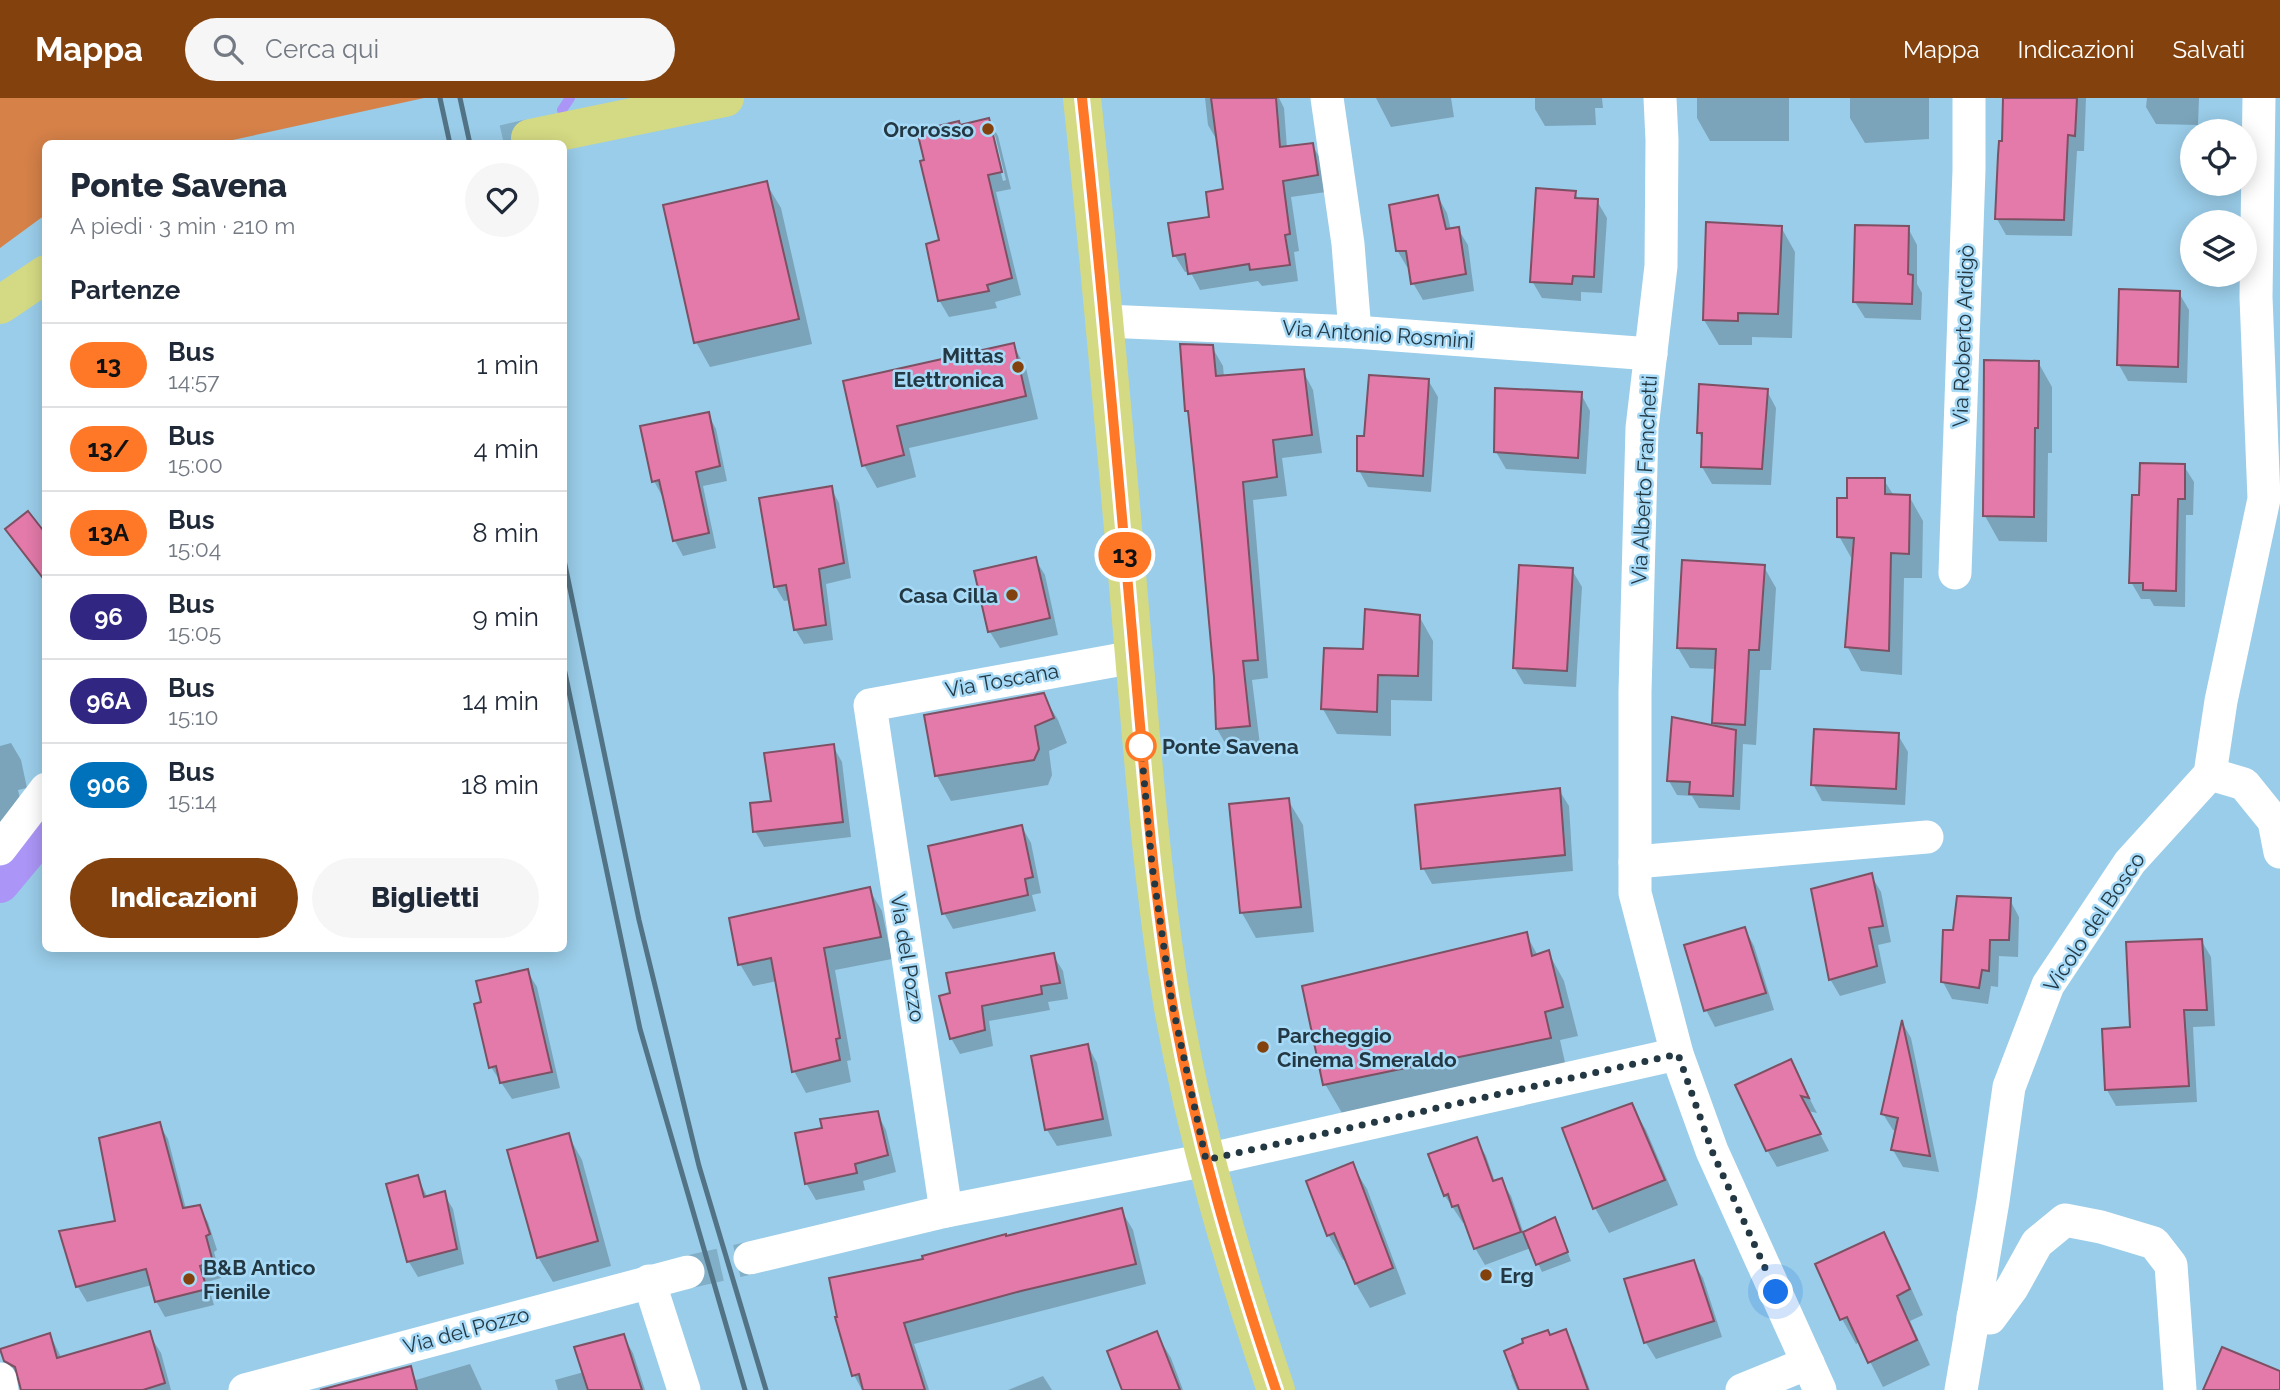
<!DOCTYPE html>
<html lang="it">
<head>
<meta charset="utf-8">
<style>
  :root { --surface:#fff; --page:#f6f6f7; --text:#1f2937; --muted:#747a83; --line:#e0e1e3; --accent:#83420d }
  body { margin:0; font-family:Raleway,sans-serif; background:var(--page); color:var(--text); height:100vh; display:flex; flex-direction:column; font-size:26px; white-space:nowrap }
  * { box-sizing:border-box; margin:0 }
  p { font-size:23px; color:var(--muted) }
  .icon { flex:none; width:38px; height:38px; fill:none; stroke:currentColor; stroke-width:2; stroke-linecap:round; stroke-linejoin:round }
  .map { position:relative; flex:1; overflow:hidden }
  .drawer { position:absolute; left:42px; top:42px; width:525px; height:812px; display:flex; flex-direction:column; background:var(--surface); border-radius:10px; box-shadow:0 4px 18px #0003 }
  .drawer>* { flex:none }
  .badge { padding:0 14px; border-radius:23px; font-size:24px; line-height:46px }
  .tools { position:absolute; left:2180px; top:21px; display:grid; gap:14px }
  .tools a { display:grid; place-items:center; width:77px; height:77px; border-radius:50%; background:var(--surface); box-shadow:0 4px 18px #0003; font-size:35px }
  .you { position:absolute; width:35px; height:35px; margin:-18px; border:5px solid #fff; border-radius:50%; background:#1a73e8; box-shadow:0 0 0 10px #1a73e833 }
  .map>.badge { position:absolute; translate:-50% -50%; box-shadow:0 0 0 4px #fff }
  h2 { padding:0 28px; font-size:26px; line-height:63px }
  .round { display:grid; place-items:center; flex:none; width:74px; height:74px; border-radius:37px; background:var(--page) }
  .head { display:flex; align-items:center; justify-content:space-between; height:119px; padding:0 28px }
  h1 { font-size:33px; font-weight:800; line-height:52px }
  .primary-button { display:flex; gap:14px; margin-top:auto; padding:14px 28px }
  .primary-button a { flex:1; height:80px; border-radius:42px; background:var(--accent); color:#fff; font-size:28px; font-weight:800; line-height:80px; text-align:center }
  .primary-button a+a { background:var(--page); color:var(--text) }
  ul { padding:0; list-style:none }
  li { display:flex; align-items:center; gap:21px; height:84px; padding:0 28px; border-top:2px solid var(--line) }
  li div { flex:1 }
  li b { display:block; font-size:26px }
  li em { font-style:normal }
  li .badge { min-width:77px; font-weight:700; text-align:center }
  header { display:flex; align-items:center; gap:42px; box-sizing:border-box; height:98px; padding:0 35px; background:var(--accent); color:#fff }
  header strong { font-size:33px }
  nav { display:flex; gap:38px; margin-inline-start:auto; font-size:24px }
  .search { width:490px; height:63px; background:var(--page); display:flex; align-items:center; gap:18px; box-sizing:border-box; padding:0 24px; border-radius:38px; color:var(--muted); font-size:26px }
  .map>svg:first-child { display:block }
  .green { fill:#d58148 }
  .shadow { fill:#0003; fill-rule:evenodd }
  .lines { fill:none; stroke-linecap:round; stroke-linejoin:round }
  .stream { stroke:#ab95f6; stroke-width:10 }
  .canal { stroke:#ab95f6; stroke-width:38 }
  .building { fill:#e37aa9; stroke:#7d5063; stroke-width:2 }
  .street-tunnel { stroke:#82afc8; stroke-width:33; stroke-dasharray:33 17; stroke-linecap:butt }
  .primary-tunnel { stroke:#82afc8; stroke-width:38; stroke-dasharray:38 19; stroke-linecap:butt }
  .street { stroke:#fff; stroke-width:33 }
  .primary { stroke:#d4da83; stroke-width:38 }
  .rail { stroke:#527385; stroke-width:5 }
  .line-casing { stroke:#fff; stroke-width:16 }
  .line { stroke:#ff7827; stroke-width:10 }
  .walk { stroke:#233843; stroke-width:7; stroke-dasharray:0 12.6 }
  .poi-dot { fill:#83420d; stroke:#a7daf7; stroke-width:2.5 }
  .stop-dot { fill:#fff; stroke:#ff7827; stroke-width:3.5 }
  .labels { text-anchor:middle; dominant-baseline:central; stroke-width:5; stroke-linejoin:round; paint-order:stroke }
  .poi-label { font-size:21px; font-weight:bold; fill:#233843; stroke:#a7daf7; text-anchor:end }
  .street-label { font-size:21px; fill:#233843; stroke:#a7daf7 }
  .stop-label { font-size:21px; font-weight:bold; fill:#233843; stroke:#a7daf7; text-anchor:start }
</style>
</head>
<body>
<header>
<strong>Mappa</strong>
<div class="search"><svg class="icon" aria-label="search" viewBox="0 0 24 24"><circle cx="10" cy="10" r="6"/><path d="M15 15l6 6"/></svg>Cerca qui</div>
<nav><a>Mappa</a><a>Indicazioni</a><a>Salvati</a></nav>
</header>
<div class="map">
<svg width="2280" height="1292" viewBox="0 0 2280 1292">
  <rect width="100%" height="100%" fill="#9acde9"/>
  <path class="green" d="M0,0h424l-205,45 -173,1 -1,71 -45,33z"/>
  <g class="shadow">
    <path d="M1205,0h74l5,10 3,40 25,-3 10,16 4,31 -35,5 8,54 -5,1 4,29 -36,5 -4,-5 -58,9 -10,-19 -5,1 -10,-16 -5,-31 41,-7 14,-27 -7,-49 -10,-17z"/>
    <path d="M1376,0h75l3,19 -63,10z"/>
    <path d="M1535,0h67l1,10h-8l1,17 -51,1 -10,-17z"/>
    <path d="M1697,0h92v43h-79l-13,-23z"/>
    <path d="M1850,0h79v41l-64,4 -15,-25z"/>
    <path d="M2005,0h81l-2,53h-7l-5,85 -66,-1 -9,-16z"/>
    <path d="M2147,0h52l-1,27 -42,-1 -10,-17z"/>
    <path d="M988,22l10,16 13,53 -15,3 25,103 -26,7 2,6 -48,9 -10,-17 2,-58 -15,-81 34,-34zM991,37h4l11,45 -3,1z"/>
    <path d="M766,85l15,25 31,136 -102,23 -14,-25z"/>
    <path d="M1575,95l4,7 18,1 10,17 -5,75 -21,-1v9l-39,-3 -10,-17z"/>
    <path d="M1438,99l9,16 4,17 7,-1 10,16 6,46 -51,9 -10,-17 -3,-16h-3l-10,-17z"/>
    <path d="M1781,129l14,25 -3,86 -40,-1v8h-33l-15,-25z"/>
    <path d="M1908,130l9,17v39l5,9 -1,27 -56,-2 -10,-16z"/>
    <path d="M2179,195l10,17 -2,73 -59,-2 -9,-16z"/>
    <path d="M1013,247l13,23 12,51 -129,29 7,29 -39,11 -13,-23 -19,-83z"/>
    <path d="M1212,249l11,19 1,11 79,-6 10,19 9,63 -40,5 5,38 -34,4 15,178 -16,2 8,65 -32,3 -11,-19 -4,-79 -23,-233 -4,-7z"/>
    <path d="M2038,264l14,25v66h-4l-1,89 -48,-1 -14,-25z"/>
    <path d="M1428,282l10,17 -7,95 -63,-5 -9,-17 7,-32z"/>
    <path d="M1767,293l9,17 -5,77 -59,-1 -10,-17 1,-26 -4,-8z"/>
    <path d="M1581,296l9,17 -4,63 -80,-5 -10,-17z"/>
    <path d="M708,316l8,15 11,52 -24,5 13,62 -33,8 -8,-15 -11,-45h-2l-8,-15z"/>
    <path d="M2184,368l10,16 -1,33h-7l-1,92 -31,-1 -4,-7h-9l-10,-17 10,-86z"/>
    <path d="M1884,382l10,16h15l14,25 -1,57h-18l-2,97 -41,-4 -14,-25 6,-85 -14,-25 9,-36z"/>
    <path d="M831,390l8,15 12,75 -25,6 7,56 -29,4 -9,-15 -4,-29 -7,1 -9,-15z"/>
    <path d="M1035,461l10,16 13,60 -58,13 -10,-16 -13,-60z"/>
    <path d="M1764,469l12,21 -5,82h-11l-4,75 -13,-1 -3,66 -41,-2 -7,-12 -15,-1 -8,-14 47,-53 -3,-5 4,-54 -27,-1 -12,-20z"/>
    <path d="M1572,472l10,17 -6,100 -52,-3 -10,-17z"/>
    <path d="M1419,518l14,25 -1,60 -41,-1v36l-54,-2 -14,-25 41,-58z"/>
    <path d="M1043,597l15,25 9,23 -18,8 3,24 -4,10 -97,16 -14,-25 -11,-60z"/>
    <path d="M1898,637l10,17 -3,53 -83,-4 -9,-17z"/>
    <path d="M11,645l10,17 6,28 -9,2 6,25 -24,7v-76z"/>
    <path d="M833,648l9,16 9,75 -87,10 -9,-16 18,-29z"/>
    <path d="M1559,692l10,16 4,65 -141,13 -9,-16z"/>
    <path d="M1288,702l15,25 11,107 -58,6 -14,-25z"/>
    <path d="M1022,729l9,16 10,50 -9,2 4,16 -83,18 -9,-16z"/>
    <path d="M1871,777l10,17 10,50 -13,3 8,38 -46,13 -10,-17z"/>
    <path d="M869,791l13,22 10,48 -57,11 16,90 -4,1 4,21 -45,11 -12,-22 -17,-90 -24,5 -13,-22z"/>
    <path d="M2010,802l9,17 -1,40 -19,-1 -1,31 -7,-1 -3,18 -36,-5 -9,-17 12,-50z"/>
    <path d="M1745,831l9,17 20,64 -59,17 -9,-17z"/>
    <path d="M1526,836l12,22 10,-4 16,29 14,55 -18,4 6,27 -224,46 -17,-29z"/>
    <path d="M2201,842l10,17 4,69 -22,1 4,75 -81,4 -9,-16 25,-61z"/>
    <path d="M1053,857l10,16 5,28 -20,3 2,8 -61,11 4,25 -33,8 -9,-16 -10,-41z"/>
    <path d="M527,873l10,16 23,101 -48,11 -21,-32 -8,-64z"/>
    <path d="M1903,926l8,14 28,134 -36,-5 -10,-17 4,-19 -4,-1 -10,-16z"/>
    <path d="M1088,948l9,17 15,73 -55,10 -10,-16 -14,-73z"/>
    <path d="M1790,963l27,52 -9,-2 21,40 -52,16 -10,-17z"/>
    <path d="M1631,1007l15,25 32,75 -69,28 -14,-25z"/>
    <path d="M877,1015l9,17 10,42 -33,9 2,9 -49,10 -10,-17 18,-54z"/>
    <path d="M159,1026l9,15 18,70 13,-2 9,15 9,28 -3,2 7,26 -14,4 7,23 -49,12 -9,-16 -4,-16 -65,17 -9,-15 39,-65z"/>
    <path d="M568,1037l14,25 29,106 -58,16 -15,-25z"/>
    <path d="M1476,1041l10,17 9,26 6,-2 10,16 13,38 31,-15 16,42 -29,11 -11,-24 -46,17 -10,-17 -9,-26 -3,1 -18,-27 -14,-41z"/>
    <path d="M1352,1067l15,24 39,105 -36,14 -14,-24 -10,-25 -3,1 -14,-24 -21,-54z"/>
    <path d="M417,1079l11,21 16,-4 9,15 11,55 -46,13 -9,-15 -21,-77z"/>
    <path d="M1121,1112l12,20 13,54 -232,60 15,46h-67l-8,-15 71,-115 81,-23z"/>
    <path d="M1884,1137l14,24 25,56 -13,6 20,44 -47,22 -23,-45 -4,2 -14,-25 -25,-54z"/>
    <path d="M1693,1164l10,16 19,59 -66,22 -10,-16 -19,-63z"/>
    <path d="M1565,1233l9,16 16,43h-73l-6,-15 39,-38z"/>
    <path d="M1156,1235l15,25 12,32h-59z"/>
    <path d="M149,1236l12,19 10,37h-149l-1,-8 -4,-2 -12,-20 45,-25 12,24z"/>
    <path d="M623,1238l10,17 12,37h-87l-3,-10 29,-8z"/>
    <path d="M470,1266l12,26h-130l58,-22 6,12z"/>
    <path d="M1043,1278l9,14h-44z"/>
  </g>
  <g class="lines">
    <path class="stream" d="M562,12l8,-12"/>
    <path class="canal" d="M0,786l46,-55"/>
  </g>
  <g class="building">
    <path d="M1211,0h65l4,49 33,-4 5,32 -35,6 7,53 -5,1 5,30 -40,5 -1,-6 -61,10 -3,-20 -12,2 -5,-33 41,-6 -3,-25 17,-3z"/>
    <path d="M2003,0h74l-2,38 -7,-1 -4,85 -69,-1 3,-64 1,-14h3z"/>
    <path d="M989,20l13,54 -14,3 24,103 -25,7 2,6 -51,10 -12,-57 13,-4 -19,-79 4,-1 -7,-29 42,-10 1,4z"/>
    <path d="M767,83l32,138 -105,24 -31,-138z"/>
    <path d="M1536,90l40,3 -1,7 23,1 -4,78 -21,-1 -1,8 -42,-2z"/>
    <path d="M1438,97l8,34 13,-2 7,47 -55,10 -5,-33h-10l-7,-46z"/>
    <path d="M1706,124l76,4 -4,88 -40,-1v8l-35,-1z"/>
    <path d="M1855,127l54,1 -1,48 5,1 -1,29 -59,-2z"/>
    <path d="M2119,191l61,2 -2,76 -61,-2z"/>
    <path d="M1014,245l12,53 -129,30 7,29 -42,11 -19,-85z"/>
    <path d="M1180,246l33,1 3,31 88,-7 8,66 -39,5 4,37 -34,5 15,178 -15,1 7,65 -34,3 -2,-52 -12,-132 -14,-134h-3z"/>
    <path d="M1984,262l55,1 -1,67h-3l-1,89 -51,-1z"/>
    <path d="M1369,277l60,4 -6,97 -66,-5v-35h7z"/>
    <path d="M1699,286l69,5 -6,80 -61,-2 1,-34h-5z"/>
    <path d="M1495,290l87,4 -4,66 -84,-6z"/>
    <path d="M709,314l11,54 -24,6 13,61 -36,8 -14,-61 -7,2 -12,-56z"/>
    <path d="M2140,365l45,1v35h-7l-2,92 -33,-1v-7h-14l3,-88h7z"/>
    <path d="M1847,380h38v16l25,1 -1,59 -18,-1 -2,98 -44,-4 9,-109 -17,-1v-39h10z"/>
    <path d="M832,388l12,77 -25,6 7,56 -32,5 -8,-45 -12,2 -15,-89z"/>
    <path d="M28,413l18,23v48l-41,-53z"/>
    <path d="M1036,459l14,61 -62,14 -14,-61z"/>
    <path d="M1682,462l83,5 -6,85h-10l-4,75 -33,-2 4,-74 -39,-1z"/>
    <path d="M1519,467l54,3 -6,103 -54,-3z"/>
    <path d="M1365,511l55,6 -2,61 -40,-1 -1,37 -56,-3 3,-61 39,1z"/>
    <path d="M1044,595l10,25 -19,8 4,23 -5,11 -99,16 -11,-61z"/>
    <path d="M1672,619l64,13 -3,66 -44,-2 1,-12 -23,-1z"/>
    <path d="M1814,631l85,4 -3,56 -85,-4z"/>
    <path d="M834,646l9,78 -90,10 -3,-29 21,-2 -7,-48z"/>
    <path d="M1560,690l5,67 -144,14 -6,-64z"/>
    <path d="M1289,700l12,109 -61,6 -11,-109z"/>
    <path d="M1022,727l11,52 -8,2 3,16 -86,19 -14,-68z"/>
    <path d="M1872,775l11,53 -14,2 8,38 -48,14 -18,-91z"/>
    <path d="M870,789l11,50 -57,11 16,90 -4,1 4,21 -48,12 -21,-114 -33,7 -9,-47z"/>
    <path d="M1957,798l54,2 -2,42h-19l-1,31 -7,-1 -3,18 -38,-6 2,-52h10z"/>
    <path d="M1745,829l21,66 -62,18 -20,-66z"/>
    <path d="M1527,834l5,24 17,-6 14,57 -18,5 6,26 -228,47 -21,-99z"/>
    <path d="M2202,841l5,71h-23l5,76 -84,4 -3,-61 28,-2 -4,-85z"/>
    <path d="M1054,855l6,30 -19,3 1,8 -60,12 3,24 -35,9 -11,-43 11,-3 -4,-20z"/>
    <path d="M528,871l24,103 -52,11 -4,-17 -7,2 -15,-64 7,-2 -5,-21z"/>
    <path d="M1902,922l9,41 19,95 -39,-6 7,-32 -17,-4z"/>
    <path d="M1088,946l15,75 -58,11 -14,-74z"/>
    <path d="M1791,961l18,39 -8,-2 20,38 -55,17 -31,-66z"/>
    <path d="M1632,1005l33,77 -72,29 -31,-81z"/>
    <path d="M878,1013l10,44 -33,9 2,9 -52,11 -10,-51 27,-5 -2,-9z"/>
    <path d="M160,1024l23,86 17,-3 10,29 -4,2 7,26 -13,4 7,23 -52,13 -9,-33 -70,18 -17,-56 56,-10 -16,-83z"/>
    <path d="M569,1035l29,108 -61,17 -30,-108z"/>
    <path d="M1477,1039l16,44 9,-3 19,54 -47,17 -16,-44 -6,2 -4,-13 -4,2 -16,-42z"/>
    <path d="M1353,1064l40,106 -38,16 -21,-51 -7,3 -21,-55z"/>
    <path d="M418,1077l6,22 21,-6 12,58 -50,13 -21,-78z"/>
    <path d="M1122,1110l14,56 -115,27 -117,32 21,67h-62l-4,-16 -7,2 -17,-59h2l-8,-39 94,-19 -1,-3 84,-22v2z"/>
    <path d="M1555,1119l13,35 -32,13 -13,-33z"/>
    <path d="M1884,1134l26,57 -13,7 20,44 -49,23 -21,-46 -7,3 -25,-56z"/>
    <path d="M1694,1162l20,61 -70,22 -20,-64z"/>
    <path d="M1566,1231l22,61h-69l-15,-39 19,-8 -1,-4 26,-9 2,5z"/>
    <path d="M150,1233l15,52 -22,7h-122l-6,-23 -11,-6 -4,-12 50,-16 7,25z"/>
    <path d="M1157,1233l23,59h-58l-15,-39z"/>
    <path d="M624,1236l18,56h-54l-14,-43z"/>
    <path d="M2222,1249l58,24v19h-77z"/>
    <path d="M411,1268l6,24h-97z"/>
  </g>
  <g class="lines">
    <path class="street-tunnel" d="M688,1174l62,-14"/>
    <path class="primary-tunnel" d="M504,46l26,-6"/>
    <g class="street">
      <path d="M1327,0l21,146 7,88"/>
      <path d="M1660,0l2,42 -1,126 -19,162 -7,264v201l42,161 35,97 108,239"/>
      <path d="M1105,223l250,11 296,22"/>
      <path d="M1955,475l14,-403v-72"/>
      <path d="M2210,676l34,10 30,37 6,31"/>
      <path d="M0,751l46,-60"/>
      <path d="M1635,764l292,-25"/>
      <path d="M946,1113l-76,-506 264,-48"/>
      <path d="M750,1160l196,-47 260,-51 471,-106"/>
      <path d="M649,1183l35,109"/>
      <path d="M1973,1219l17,1 22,-30 25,-45 28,-23 36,7 53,16 17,22 9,125"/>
      <path d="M0,1281l2,11"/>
      <path d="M245,1292l443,-118"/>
      <path d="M1742,1292l66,-27"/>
      <path d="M1961,1292l32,-189 16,-114 39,-102 82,-123 80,-88 11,-73 43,-202 -8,-202 3,-199"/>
    </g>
    <g class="primary">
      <path d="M1082,0c20,186 36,371 52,557 10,116 19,232 38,347 23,132 61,261 104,388"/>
      <path d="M530,40l195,-40"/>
      <path d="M0,207l46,-31"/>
    </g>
    <g class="rail">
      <path d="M440,0l10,46"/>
      <path d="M460,0l10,46"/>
      <path d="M564,462l75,360 60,246 67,224"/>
      <path d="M564,570l76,361 105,361"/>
    </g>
  </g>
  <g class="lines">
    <g class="line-casing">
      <path id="line" d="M1082,0c20,186 36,371 52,557 10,116 19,232 38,347 23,132 61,261 104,388"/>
    </g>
    <use href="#line" class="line"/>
    <path class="walk" d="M1141,648l11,119 20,138 34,157 472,-106 34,97 64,141"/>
  </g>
  <g class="poi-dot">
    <circle cx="988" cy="31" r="7"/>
    <circle cx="1018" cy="269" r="7"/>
    <circle cx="1012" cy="497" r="7"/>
    <circle cx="1263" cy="949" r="7"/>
    <circle cx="1486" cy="1177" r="7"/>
    <circle cx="189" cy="1181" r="7"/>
  </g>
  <circle class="stop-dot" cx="1141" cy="648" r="14"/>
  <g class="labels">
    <g class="poi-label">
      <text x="974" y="31">Ororosso</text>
      <text x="1004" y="257">Mittas<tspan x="1004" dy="24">Elettronica</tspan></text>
      <text x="998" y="497">Casa Cilla</text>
      <text x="1277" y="937" text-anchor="start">Parcheggio<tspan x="1277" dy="24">Cinema Smeraldo</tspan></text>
      <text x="203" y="1169" text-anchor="start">B&amp;B Antico<tspan x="203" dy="24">Fienile</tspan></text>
      <text x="1500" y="1177" text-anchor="start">Erg</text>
    </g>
    <g class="street-label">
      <text transform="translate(1378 236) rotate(4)">Via Antonio Rosmini</text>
      <text transform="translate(1963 238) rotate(-88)">Via Roberto Ardigò</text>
      <text transform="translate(1644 382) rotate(-87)">Via Alberto Franchetti</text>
      <text transform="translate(1002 582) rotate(-10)">Via Toscana</text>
      <text transform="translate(2094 824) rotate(-56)">Vicolo del Bosco</text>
      <text transform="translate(908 860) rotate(81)">Via del Pozzo</text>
      <text transform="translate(466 1232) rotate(-15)">Via del Pozzo</text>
    </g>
    <g class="stop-label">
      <text x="1162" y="648">Ponte Savena</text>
    </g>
  </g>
</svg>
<div class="tools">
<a><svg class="icon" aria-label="locate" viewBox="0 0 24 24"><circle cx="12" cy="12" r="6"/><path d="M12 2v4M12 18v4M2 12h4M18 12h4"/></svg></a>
<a><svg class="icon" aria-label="layers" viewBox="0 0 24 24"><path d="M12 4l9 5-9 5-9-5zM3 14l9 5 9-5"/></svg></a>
</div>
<div class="you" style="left:1776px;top:1194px"></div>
<b class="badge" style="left:1125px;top:457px;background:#ff7827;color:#111">13</b>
<section class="drawer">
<div class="head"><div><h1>Ponte Savena</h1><p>A piedi · 3 min · 210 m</p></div><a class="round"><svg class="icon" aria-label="heart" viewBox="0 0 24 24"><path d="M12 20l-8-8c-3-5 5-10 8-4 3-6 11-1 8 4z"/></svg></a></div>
<h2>Partenze</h2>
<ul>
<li><span class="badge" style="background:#ff7827;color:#111">13</span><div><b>Bus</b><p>14:57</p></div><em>1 min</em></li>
<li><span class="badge" style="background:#ff7827;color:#111">13/</span><div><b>Bus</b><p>15:00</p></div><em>4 min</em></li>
<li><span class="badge" style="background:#ff7827;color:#111">13A</span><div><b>Bus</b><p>15:04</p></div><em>8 min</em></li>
<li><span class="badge" style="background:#312783;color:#fff">96</span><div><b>Bus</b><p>15:05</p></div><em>9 min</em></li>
<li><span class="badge" style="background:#312783;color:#fff">96A</span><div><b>Bus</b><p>15:10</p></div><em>14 min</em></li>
<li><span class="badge" style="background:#0072bc;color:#fff">906</span><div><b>Bus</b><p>15:14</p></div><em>18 min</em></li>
</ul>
<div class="primary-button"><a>Indicazioni</a><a>Biglietti</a></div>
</section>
</div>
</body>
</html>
